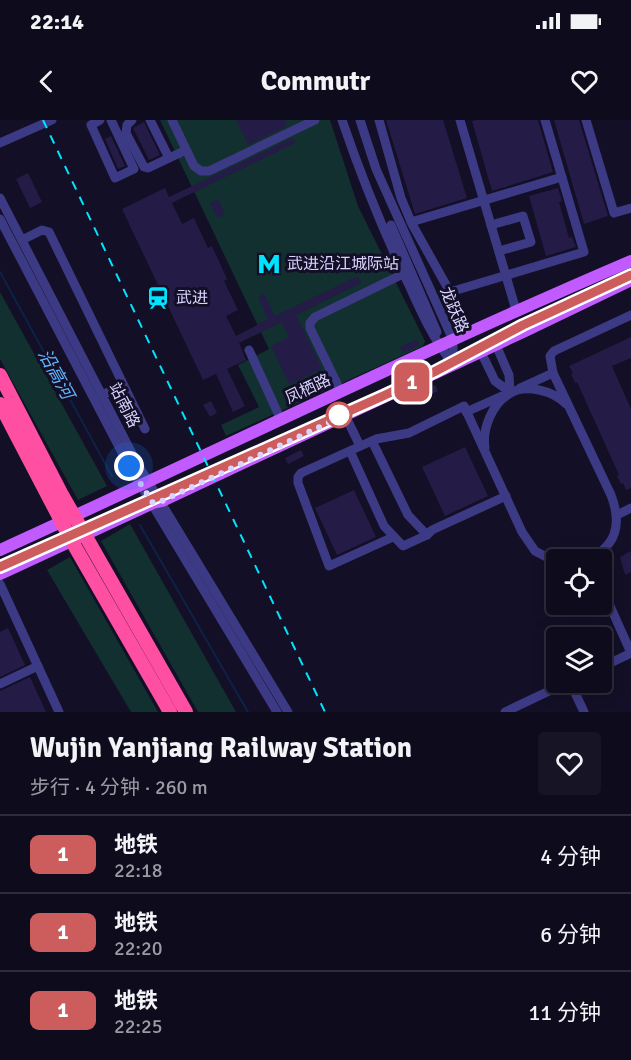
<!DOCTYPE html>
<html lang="zh">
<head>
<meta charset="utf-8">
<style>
  :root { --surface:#0e0b1c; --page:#171425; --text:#f1f3f6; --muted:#9b9ba3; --line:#2e2b3b }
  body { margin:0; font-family:Signika,"Noto Sans SC",sans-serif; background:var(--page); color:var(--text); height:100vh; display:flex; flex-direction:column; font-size:22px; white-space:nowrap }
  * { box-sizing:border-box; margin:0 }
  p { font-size:20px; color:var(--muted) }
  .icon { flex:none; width:33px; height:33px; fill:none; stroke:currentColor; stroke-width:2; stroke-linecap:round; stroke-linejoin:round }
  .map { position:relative; height:592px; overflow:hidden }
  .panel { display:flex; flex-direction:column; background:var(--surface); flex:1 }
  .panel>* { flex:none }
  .badge { padding:0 12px; border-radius:9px; font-size:21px; line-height:39px }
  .buttons { position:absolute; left:546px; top:429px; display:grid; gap:12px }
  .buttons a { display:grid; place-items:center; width:66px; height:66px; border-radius:6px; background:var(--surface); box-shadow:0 3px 15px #0003,0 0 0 2px var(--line); font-size:30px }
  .you { position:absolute; width:30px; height:30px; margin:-15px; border:4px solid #fff; border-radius:50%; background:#1a73e8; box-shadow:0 0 0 9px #1a73e833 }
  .map>.badge { position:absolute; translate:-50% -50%; box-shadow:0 0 0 3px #fff }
  .round { display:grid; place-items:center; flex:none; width:63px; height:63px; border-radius:6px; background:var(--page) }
  .head { display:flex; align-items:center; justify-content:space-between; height:102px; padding:0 30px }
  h1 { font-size:28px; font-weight:700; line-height:45px }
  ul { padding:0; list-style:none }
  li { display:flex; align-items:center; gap:18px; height:78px; padding:0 30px; border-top:2px solid var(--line) }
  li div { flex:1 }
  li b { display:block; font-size:22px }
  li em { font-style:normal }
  li .badge { min-width:66px; font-weight:700; text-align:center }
  .status { display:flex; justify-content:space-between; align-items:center; height:42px; padding:0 30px; background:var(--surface); direction:ltr }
  .status svg { height:16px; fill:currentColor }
  header { display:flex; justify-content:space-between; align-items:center; height:78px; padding:0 30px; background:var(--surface); font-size:27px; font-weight:700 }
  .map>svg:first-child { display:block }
  .green { fill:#12302f }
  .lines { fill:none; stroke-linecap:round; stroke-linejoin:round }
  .stream { stroke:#0c2248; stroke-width:2 }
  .building { fill:#241b47 }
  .minor { stroke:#3d3a85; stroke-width:9 }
  .major { stroke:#c25bff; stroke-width:12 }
  .rail { stroke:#00e5ff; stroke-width:2; stroke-dasharray:9 8; stroke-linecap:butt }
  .highway-bridge { stroke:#ff4fa3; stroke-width:14 }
  .line-casing { stroke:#fff; stroke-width:14 }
  .line { stroke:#cd5c5c; stroke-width:9 }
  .walk { stroke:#d9d4ff; stroke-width:6; stroke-dasharray:0 10.8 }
  .stop-dot { fill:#fff; stroke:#cd5c5c; stroke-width:3 }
  .labels { text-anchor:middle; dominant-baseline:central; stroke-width:6; stroke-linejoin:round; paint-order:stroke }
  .poi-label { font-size:16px; fill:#d9d4ff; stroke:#130f26; text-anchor:start }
  .street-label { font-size:16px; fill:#d9d4ff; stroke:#130f26 }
  .water-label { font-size:18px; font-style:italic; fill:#62b6ff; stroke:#130f26 }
</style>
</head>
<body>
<div class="status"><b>22:14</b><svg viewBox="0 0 49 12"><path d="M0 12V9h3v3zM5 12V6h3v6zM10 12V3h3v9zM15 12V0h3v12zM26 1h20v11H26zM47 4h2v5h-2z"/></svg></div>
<header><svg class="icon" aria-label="back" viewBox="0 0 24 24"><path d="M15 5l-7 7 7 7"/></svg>Commutr<svg class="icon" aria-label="heart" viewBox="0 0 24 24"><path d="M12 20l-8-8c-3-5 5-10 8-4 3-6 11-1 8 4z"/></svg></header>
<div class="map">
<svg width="631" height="592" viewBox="0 0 631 592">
  <rect width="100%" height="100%" fill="#130f26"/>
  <g class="green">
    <path d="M160,0h170l28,86 67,135 -2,5 -197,90 -5,-11 38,-18 -21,-42 31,-16z"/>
    <path d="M0,172l107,194 -29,14 -78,-141z"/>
    <path d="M130,404l106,188h-38l-97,-171z"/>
    <path d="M70,437l88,155h-27l-84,-142z"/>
  </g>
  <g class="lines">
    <g class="stream">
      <path d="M0,152l112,204"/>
      <path d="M140,405l108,187"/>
    </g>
  </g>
  <g class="building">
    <path d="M236,0h48l3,6 -39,19z"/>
    <path d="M386,0h57l24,78 -52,16z"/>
    <path d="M476,0h62l15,52 -61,19 -20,-70z"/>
    <path d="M554,0h25l29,96 -24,8z"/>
    <path d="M144,2l16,33 -11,5 -16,-32z"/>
    <path d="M111,16l14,30 -7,3 -13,-30z"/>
    <path d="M293,18l2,5 -123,60 10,21 12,-6 14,30 4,-2 15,33 -3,2 14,29 -12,6 10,20 32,-17 -10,-22 6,-3 11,22 83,-40 3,7 -65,32 26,54 -33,15 -18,-38 18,-9 -7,-15 -43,21 7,17 -19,9 18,37 -12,6 -17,-38 -13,6 -81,-171 43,-21 4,9z"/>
    <path d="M28,53l14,29 -12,6 -14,-29z"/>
    <path d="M558,68l4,13 -3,1 10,36 3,-1 4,10 -30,9 -17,-60z"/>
    <path d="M218,79l7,15 -7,4 -8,-15z"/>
    <path d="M631,217v21l-19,8 19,43v79l-5,2 -3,-7 -2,1 -4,-8 2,-1 -42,-93 -2,1 -4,-9 2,-1 -4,-7z"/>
    <path d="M417,219l2,6 -16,8 -3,-6z"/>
    <path d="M435,265l3,6 -17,8 -3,-6z"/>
    <path d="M211,281l6,12 -7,4 -7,-12z"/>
    <path d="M465,327l23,49 -43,20 -23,-49z"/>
    <path d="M301,330l3,6 -16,8 -3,-6z"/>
    <path d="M354,370l22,47 -39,18 -22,-47z"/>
    <path d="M631,431v21l-6,3 -5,-18z"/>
    <path d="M8,508l17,37 -25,12v-45z"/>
    <path d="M30,557l16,35h-46v-21z"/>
  </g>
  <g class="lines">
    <g class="minor">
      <path d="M100,0l-9,5 24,53 19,-9 -23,-49"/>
      <path d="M132,0l-5,5 -1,8 18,34 4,1 38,-18"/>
      <path d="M150,0l19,38"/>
      <path d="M172,0l22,46 7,5h8l106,-51"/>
      <path d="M342,0c19,56 41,110 66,163 13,29 25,56 45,81"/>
      <path d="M360,0l16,49 77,171v24"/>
      <path d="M379,0l22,78 11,26 38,68 134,-40 -39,-132"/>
      <path d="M460,0l56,190"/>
      <path d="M586,0l28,93 17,-5"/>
      <path d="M0,23l52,-23"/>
      <path d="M0,78l137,265 151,249"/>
      <path d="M0,99l129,247 148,246"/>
      <path d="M411,102l151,-45"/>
      <path d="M391,105l46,107"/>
      <path d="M491,105l32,-9 8,26 -32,9"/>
      <path d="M22,120l20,-10 7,2 96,197"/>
      <path d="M496,225l13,30 1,17"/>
      <path d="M249,230l32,70"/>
      <path d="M481,232l14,29 15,11"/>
      <path d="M520,268l33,-15"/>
      <path d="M341,272l-31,-64v-5l5,-6 88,-43"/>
      <path d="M102,275l21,-10"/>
      <path d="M466,292l36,-16"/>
      <path d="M345,295l15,31"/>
      <path d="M485,328c-3,-19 7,-44 24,-54 16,-11 45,-3 57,10"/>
      <path d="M350,331l34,75 19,20 24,-11 -19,-20 -36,-74"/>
      <path d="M617,395l14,-7"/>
      <path d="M427,415l5,-5 74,-34"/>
      <path d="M393,417l-64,29 -31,-83v-6l3,-4 75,-34 33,-6 55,-27 58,126 13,19 21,11"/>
      <path d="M586,440c31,-13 36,-36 25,-65l-58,-122 -3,-17 4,-5 77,-36"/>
      <path d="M0,464l59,128"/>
      <path d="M602,468l29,65"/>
      <path d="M602,547l29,-14"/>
      <path d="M570,562l14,30"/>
      <path d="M0,564l38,-18"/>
      <path d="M505,592l63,-30"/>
    </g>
    <g class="major">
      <path d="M0,430c211,-96 418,-198 631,-289"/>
      <path d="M0,454l153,-71 9,-2 363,-170 106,-51"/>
    </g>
    <path class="rail" d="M43,0l282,592"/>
    <g class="highway-bridge">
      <path d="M0,255l61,118 125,219"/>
      <path d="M0,284l70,134 100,174"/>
    </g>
  </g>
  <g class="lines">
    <g class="line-casing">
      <path id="line" d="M0,447l383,-171 51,-24 89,-47 108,-50"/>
    </g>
    <use href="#line" class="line"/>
    <path class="walk" d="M129,346l24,37 9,-2 183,-86h-6"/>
  </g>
  <defs>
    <g id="metro-bare" transform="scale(1.8)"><path d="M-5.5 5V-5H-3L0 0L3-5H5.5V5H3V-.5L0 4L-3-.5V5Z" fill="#00e5ff" stroke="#130f26" stroke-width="2.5" paint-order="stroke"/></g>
    <g id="station-bare" transform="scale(1.8)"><path d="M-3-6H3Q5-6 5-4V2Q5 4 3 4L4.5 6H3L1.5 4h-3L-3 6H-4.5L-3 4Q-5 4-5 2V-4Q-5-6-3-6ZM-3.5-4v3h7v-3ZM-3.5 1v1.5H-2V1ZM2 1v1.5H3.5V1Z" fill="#00e5ff" stroke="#130f26" stroke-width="2.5" paint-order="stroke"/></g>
  </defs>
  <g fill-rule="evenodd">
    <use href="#metro-bare" x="269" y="144"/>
    <use href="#station-bare" x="158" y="178"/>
  </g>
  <circle class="stop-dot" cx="339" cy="295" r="12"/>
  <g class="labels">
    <g class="poi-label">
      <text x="287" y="144">武进沿江城际站</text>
      <text x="176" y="178">武进</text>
    </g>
    <g class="street-label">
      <text transform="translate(454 190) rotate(67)">龙跃路</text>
      <text transform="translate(308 269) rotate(-25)">凤栖路</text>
      <text transform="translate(124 285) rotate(63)">站南路</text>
    </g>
    <g class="water-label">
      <text transform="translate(56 254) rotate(61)">沿高河</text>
    </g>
  </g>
</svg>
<div class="buttons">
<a><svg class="icon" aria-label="locate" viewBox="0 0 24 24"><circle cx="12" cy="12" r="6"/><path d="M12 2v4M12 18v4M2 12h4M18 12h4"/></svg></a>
<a><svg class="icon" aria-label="layers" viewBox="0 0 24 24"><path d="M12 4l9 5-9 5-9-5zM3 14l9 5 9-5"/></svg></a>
</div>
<div class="you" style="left:129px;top:346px"></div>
<b class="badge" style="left:412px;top:262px;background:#cd5c5c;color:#fff">1</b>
</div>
<section class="panel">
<div class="head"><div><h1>Wujin Yanjiang Railway Station</h1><p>步行 · 4 分钟 · 260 m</p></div><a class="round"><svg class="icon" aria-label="heart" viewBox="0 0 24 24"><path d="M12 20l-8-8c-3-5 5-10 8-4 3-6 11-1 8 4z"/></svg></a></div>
<ul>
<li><span class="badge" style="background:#cd5c5c;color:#fff">1</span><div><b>地铁</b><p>22:18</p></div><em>4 分钟</em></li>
<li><span class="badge" style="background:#cd5c5c;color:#fff">1</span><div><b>地铁</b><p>22:20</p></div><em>6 分钟</em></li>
<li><span class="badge" style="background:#cd5c5c;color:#fff">1</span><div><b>地铁</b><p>22:25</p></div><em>11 分钟</em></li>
</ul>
</section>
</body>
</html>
